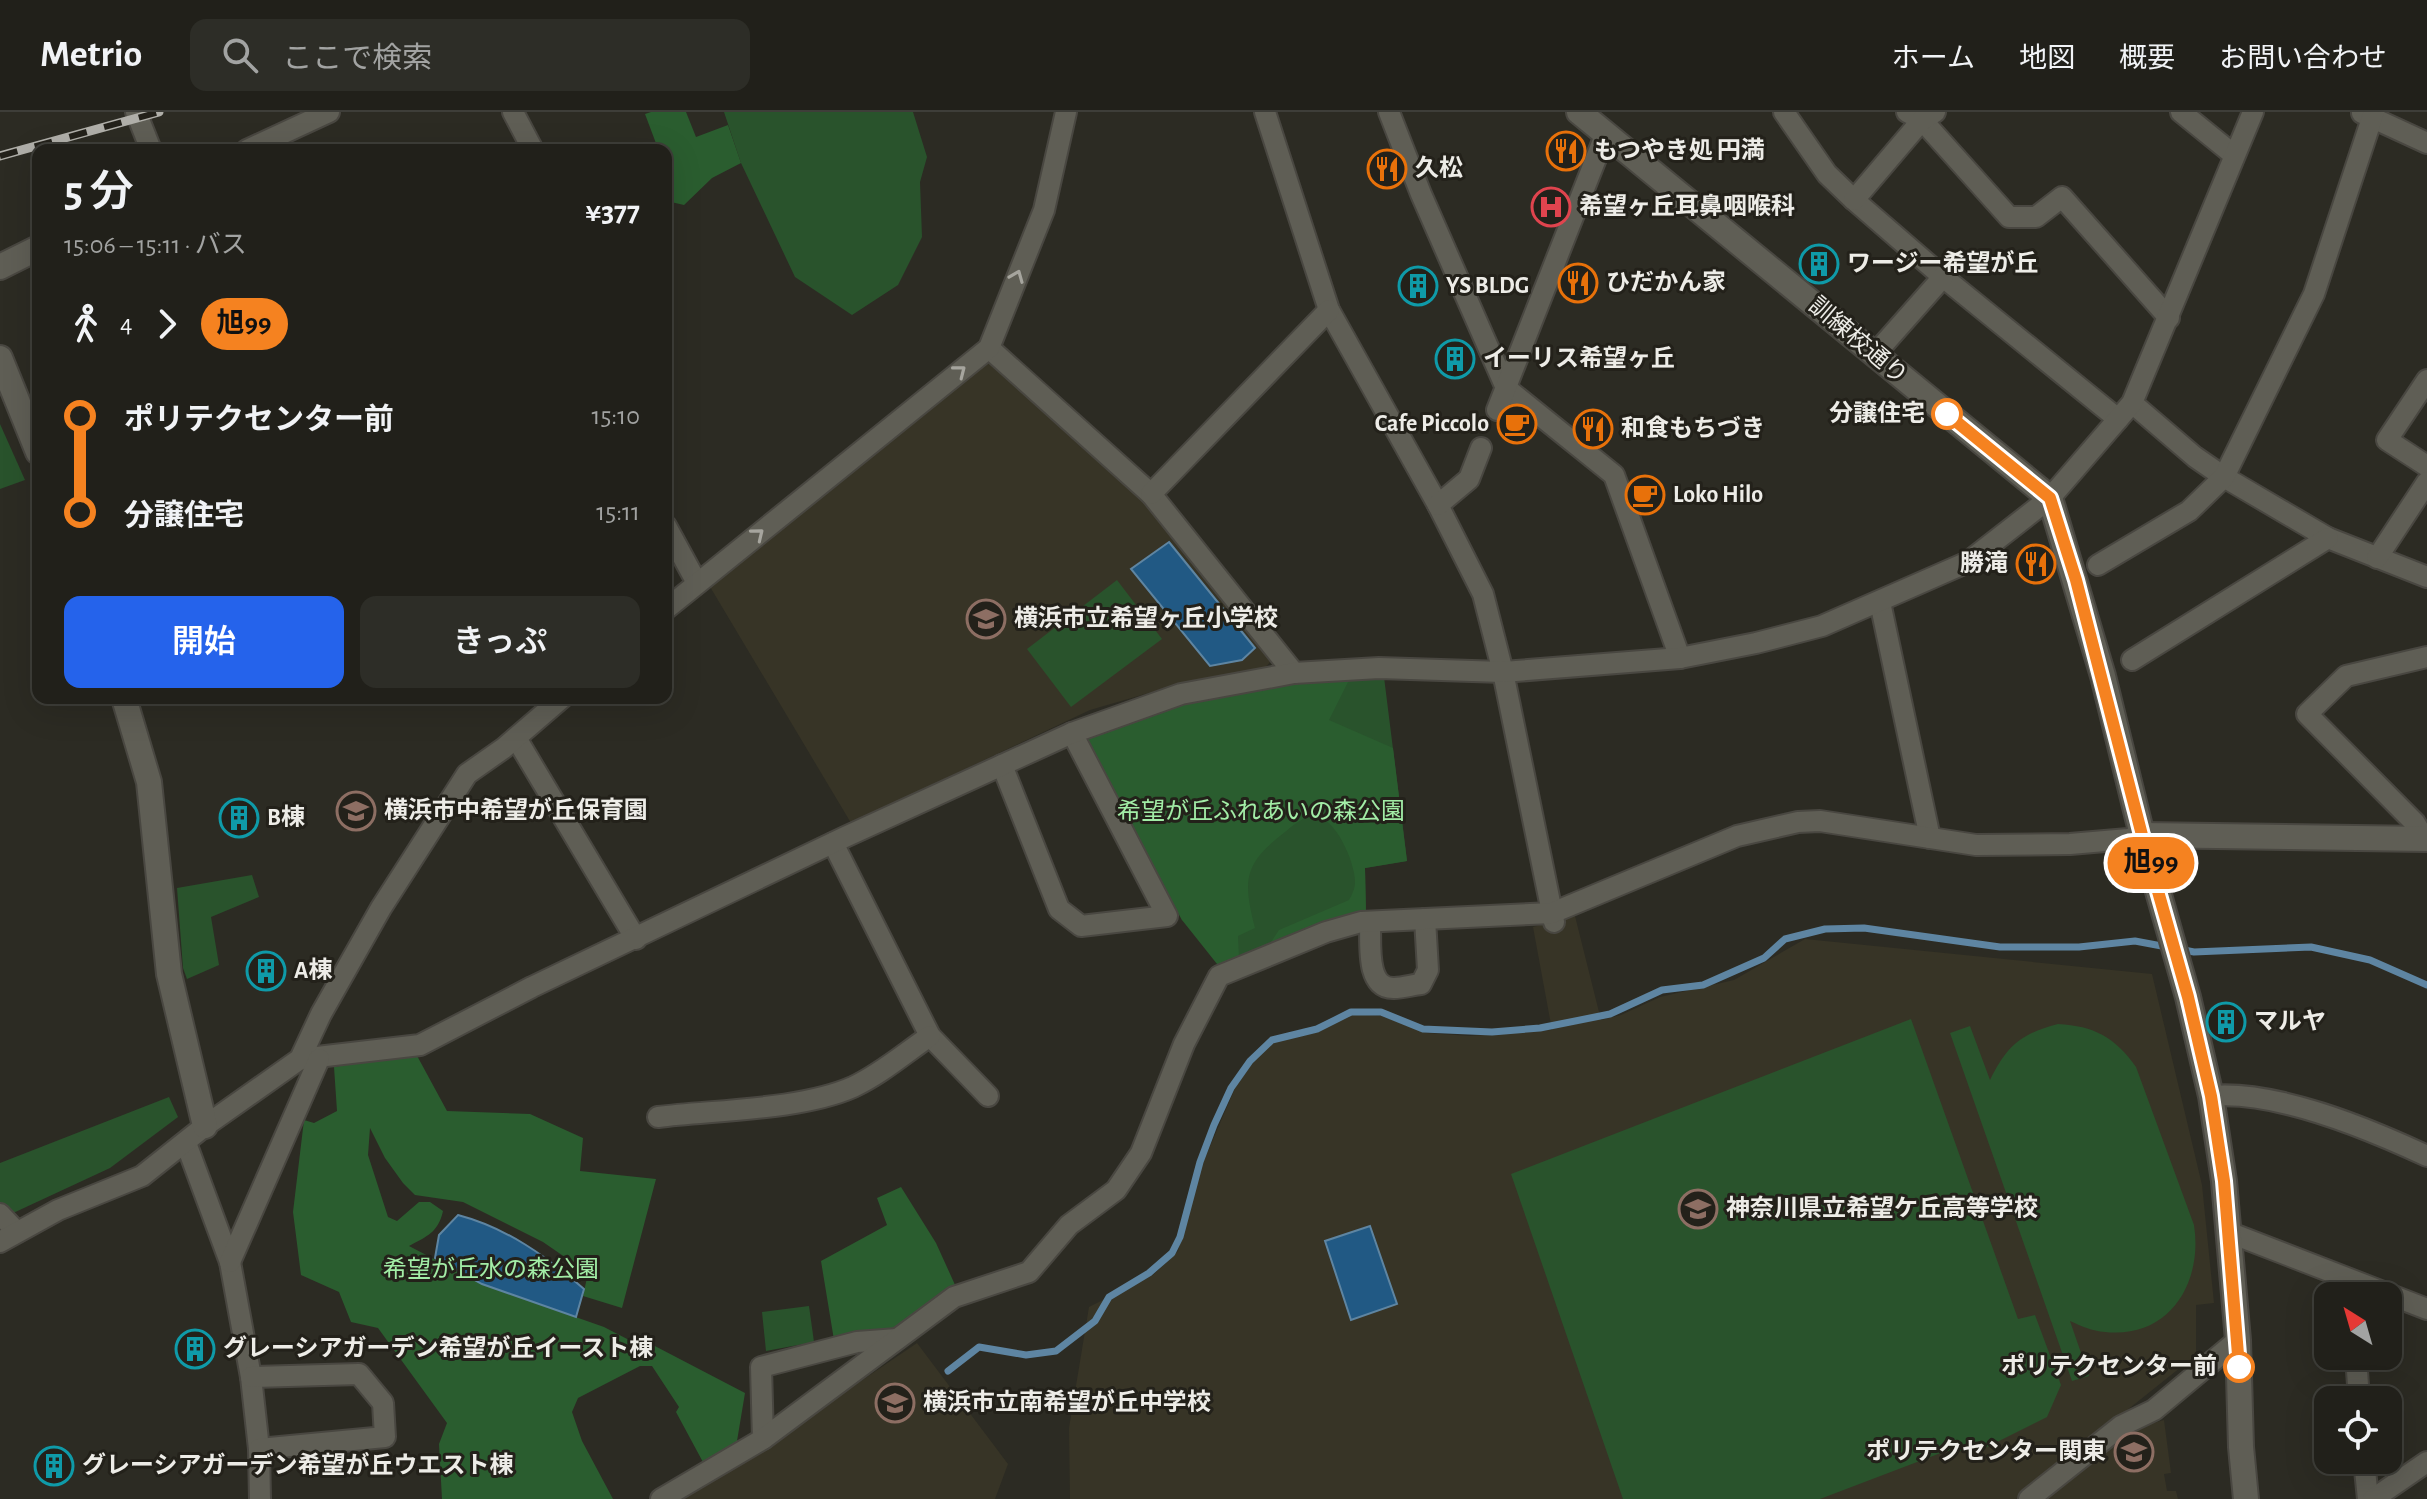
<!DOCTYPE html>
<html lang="ja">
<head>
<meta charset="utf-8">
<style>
  :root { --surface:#21201a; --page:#2d2d27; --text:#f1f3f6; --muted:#a2a3a2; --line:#3e3e39; --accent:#2563eb }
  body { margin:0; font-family:"Alegreya Sans","Noto Sans JP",sans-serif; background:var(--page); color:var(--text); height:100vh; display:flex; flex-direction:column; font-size:30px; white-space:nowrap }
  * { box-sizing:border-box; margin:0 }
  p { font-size:26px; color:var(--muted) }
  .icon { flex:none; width:44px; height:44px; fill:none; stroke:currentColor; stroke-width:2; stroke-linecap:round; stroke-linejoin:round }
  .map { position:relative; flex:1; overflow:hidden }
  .details { position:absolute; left:32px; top:32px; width:640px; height:560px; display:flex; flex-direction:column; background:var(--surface); border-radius:16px; box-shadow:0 8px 32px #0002,0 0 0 2px var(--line) }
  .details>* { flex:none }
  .badge { padding:0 16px; border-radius:26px; font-size:28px; line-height:52px }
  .needle { width:52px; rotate:323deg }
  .buttons { position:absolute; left:2314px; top:1170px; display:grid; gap:16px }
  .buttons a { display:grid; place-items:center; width:88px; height:88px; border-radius:16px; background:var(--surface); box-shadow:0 8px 32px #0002,0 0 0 2px var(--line); font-size:40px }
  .map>.badge { position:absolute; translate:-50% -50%; box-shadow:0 0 0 4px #fff }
  .legs { display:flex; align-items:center; gap:12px; height:88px; padding:0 32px; font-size:26px }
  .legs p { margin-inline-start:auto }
  .headline { display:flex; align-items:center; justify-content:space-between; height:136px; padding:0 32px }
  h1 { font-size:44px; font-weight:600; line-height:60px }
  .action { display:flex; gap:16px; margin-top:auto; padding:16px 32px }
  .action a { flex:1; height:92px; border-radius:16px; background:var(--accent); color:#fff; font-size:32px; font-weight:600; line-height:92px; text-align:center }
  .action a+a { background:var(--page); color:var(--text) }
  ul { padding:0 32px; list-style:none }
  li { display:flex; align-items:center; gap:28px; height:96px; font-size:30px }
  li i { display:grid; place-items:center; width:12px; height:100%; margin:0 10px; background:currentColor }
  li i::after { content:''; width:20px; height:20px; margin:-10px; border:6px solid; border-radius:50%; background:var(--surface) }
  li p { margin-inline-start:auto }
  li:first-child i { background:linear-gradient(#0000 50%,currentColor 0) }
  li:last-child i { background:linear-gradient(currentColor 50%,#0000 0) }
  header { display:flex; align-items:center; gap:48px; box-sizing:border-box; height:112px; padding:0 40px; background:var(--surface); border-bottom:2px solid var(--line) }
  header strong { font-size:38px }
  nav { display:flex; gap:44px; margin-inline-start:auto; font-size:28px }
  .search { width:560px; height:72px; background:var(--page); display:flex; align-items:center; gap:20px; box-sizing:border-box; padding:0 28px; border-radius:16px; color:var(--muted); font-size:30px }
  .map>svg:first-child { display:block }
  .built { fill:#373426 }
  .green { fill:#29532c }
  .forest { fill:#2a5d2f }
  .water { fill:#215984; stroke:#5e85a2; stroke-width:2 }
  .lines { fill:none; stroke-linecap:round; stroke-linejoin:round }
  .stream { stroke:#5e85a2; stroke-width:7 }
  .minor-casing { stroke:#494741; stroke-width:24 }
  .tertiary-casing { stroke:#494741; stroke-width:28 }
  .minor { stroke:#5f5e55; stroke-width:20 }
  .tertiary { stroke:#5f5e55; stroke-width:24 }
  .rail-casing { stroke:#b0afa9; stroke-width:9 }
  .rail { stroke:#23211a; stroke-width:6; stroke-dasharray:18; stroke-linecap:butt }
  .oneway { stroke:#a6a59e }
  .line-1-casing { stroke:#fff; stroke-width:18 }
  .line-1 { stroke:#f58220; stroke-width:12 }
  .stop-1-dot { fill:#fff; stroke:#f58220; stroke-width:4 }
  .labels { text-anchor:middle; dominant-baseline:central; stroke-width:6; stroke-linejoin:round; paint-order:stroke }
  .poi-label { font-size:24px; font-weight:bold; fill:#edece7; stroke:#23211a; text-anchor:start }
  .street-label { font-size:24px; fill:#edece7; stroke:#23211a }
  .stop-label { font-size:24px; font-weight:bold; fill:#edece7; stroke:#23211a; text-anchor:end }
  .park-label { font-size:24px; fill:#a2eda6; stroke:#23211a }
</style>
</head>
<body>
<header>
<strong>Metrio</strong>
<div class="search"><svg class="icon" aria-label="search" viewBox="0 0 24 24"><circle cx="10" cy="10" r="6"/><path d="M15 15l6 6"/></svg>ここで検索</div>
<nav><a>ホーム</a><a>地図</a><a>概要</a><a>お問い合わせ</a></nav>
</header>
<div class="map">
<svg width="2427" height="1387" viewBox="0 0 2427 1387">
  <rect width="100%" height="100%" fill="#2c2b23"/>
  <g class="built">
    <path d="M991,243l152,139 131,163 -8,10 -76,14 -100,29 -239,113 -145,-243z"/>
    <path d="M1575,804l26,104 20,-5 39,-18 74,-17 71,-41 347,35 50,211 12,118 -18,2v50l-180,144h-946l-1,-71 20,-121 64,-32 25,-24 24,-86 34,-79 18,-25 20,-19 45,-10 32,-18 31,2 45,17 43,3 82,-6 -19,-103z"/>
    <path d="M917,1231l91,121 -13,35h-312l35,-21z"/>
    <path d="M2164,1308l7,53 -7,1 3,17h9l2,8h-137l85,-68z"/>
  </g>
  <g class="green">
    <path d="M724,0h189l14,45 -7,25 2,55 -24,48 -46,30 -57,-38 -54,-114z"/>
    <path d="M0,312l25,56 -25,9z"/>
    <path d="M1117,468l45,59 -91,68 -44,-58z"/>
    <path d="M1384,565l23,184 -42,7 1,47 -95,27 -32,16 -57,-38 -95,-182 98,-34 113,-21z"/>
    <path d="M252,763l7,22 -48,20 8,48 -32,14 -4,-11 -6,-80z"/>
    <path d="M1911,907l107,300 17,-4 26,70 -14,32 -68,34h-33l-126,48h-197l-112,-325z"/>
    <path d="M2058,912c36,2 57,13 78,43l58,158c9,57 -24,114 -89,107 -13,-1 -24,-6 -35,-11l19,55 -17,5 -122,-348 20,-7 20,54c17,-34 30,-46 68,-56z"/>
    <path d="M169,985l9,20 -68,51 -99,46 -11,-11v-40z"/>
    <path d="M809,1194l5,36 -48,9 -4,-39z"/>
  </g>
  <g class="forest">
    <path d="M651,0h35l10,25 32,-12 13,38 -29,15 -28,27 -13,-3 -5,-5v-47h-18l9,-4 -12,-32z"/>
    <path d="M1349,568l-20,40 64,28 14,113 -42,7 1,47 -95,27 8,-12 70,-30c3,-5 6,-12 6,-17 1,-19 -21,-71 -44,-67 -11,2 -23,14 -31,20 -38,30 -36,48 -25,92l-17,8 1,22 -18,11 -39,-49 -95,-182 98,-34 113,-21z"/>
    <path d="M415,940l32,59 83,3 53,24 -3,33 76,8 -34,129 -39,-12 5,-23 -45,-31 -80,-40 -48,-7 -12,-12 -18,-25 -15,-30 -2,27 20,62 9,4 22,-19h11l13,9c-5,22 -16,25 -34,35l73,38 122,43 27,14 20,3 94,49 -8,48 -33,23 -28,-52 3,-5 -27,-41h-12l-62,32 -6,14 10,29 31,58h-171l-3,-55 8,-21 -69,-95 -27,-6 -12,-30 -38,-17 -8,-63 11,-92 10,3 23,-12 -3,-44z"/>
    <path d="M901,1075l35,56 20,44 -73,50 -49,3 -13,-79 66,-36 -10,-27z"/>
  </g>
  <g class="water">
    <path d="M1169,430l86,106 -13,12 -32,6 -79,-97z"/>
    <path d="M458,1103c49,13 88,41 126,74l-8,28 -94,-33 -47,-26 4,-23z"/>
    <path d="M1370,1114l27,78 -46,16 -26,-79z"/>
  </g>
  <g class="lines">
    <g class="stream">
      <path d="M2179,837l15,3 117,-5 59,13 57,25"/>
      <path d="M948,1259l31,-24 47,8 30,-4 39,-30 14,-24 40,-24 23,-20 8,-16 20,-75 14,-37 17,-37 19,-27 22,-21 45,-11 34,-17h30l42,17 69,3 48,-4 70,-14 52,-24 41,-5 61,-27 21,-19 40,-10 39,-1 136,19h79l56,-6 32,6"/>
    </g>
    <g class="minor-casing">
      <g id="minor">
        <path d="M136,0l15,38"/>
        <path d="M513,0l20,38"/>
        <path d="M1265,0l64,198 109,195 45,89 20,78 51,250"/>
        <path d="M1389,0l32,82 85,194 108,87 66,183"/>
        <path d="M1784,0l43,62 27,26 89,77 175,142"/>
        <path d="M1907,0l15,8 87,97h27l26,-20 107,121"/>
        <path d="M2181,0l53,43"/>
        <path d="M2362,1l65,30"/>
        <path d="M247,38l82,-38"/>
        <path d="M1854,88l68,-80 13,-8"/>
        <path d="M989,236l162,146 143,179"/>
        <path d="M1875,242l68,-77"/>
        <path d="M2427,268l-40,60 40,26"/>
        <path d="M2132,291l63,54 29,20 104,61 99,39"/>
        <path d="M1497,298l109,-277"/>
        <path d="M1151,382l178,-184"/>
        <path d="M1438,393l31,-26 12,-31"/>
        <path d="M666,414l31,57"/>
        <path d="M2377,446l50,-76"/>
        <path d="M2098,453l91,-54 35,-34 90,-183 60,-182"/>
        <path d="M1880,490l50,236"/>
        <path d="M666,497l323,-261 55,-138 22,-98"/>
        <path d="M2132,548l196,-122"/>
        <path d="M516,626l120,201"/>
        <path d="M1002,653l57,144 22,17 86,-10 -95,-183"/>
        <path d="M2425,728l-10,-17 -108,-109 39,-38 81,-19"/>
        <path d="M833,731l97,193 58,60"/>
        <path d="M1370,810c1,20 -5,67 24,66 9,0 18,-3 27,-4l7,-14 -3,-51"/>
        <path d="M300,947l120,-14 112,-58 313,-150 227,-104 109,-39 113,-21 85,-5 124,4 177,-14 76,-15 66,-17 146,-64 82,-64 82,-95 121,-291"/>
        <path d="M2211,984c65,-6 156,32 216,60"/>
        <path d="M658,1005c57,-7 143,-7 195,-30 28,-13 52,-34 77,-51"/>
        <path d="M186,1031l44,119 21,115 8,72 1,50"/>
        <path d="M0,1102l16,17"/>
        <path d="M2228,1120l199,77"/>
        <path d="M0,1130l58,-32 84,-34 63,-50 95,-67 21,-45 60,-106 86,-134 37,-26 58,-50"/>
        <path d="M230,1150l89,-203"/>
        <path d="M2356,1244l3,44"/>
        <path d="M251,1265l108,-3 24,29 2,34 -126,12"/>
        <path d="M763,1327l-2,-72 96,-25 40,-3"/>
        <path d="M2364,1348l4,39"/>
        <path d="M661,1387l102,-60 191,-142 75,-25 40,-47 47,-35 25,-37 43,-109 35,-68 107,-44 35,-10 191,-9 185,-77 61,-14 22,-1 156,24 94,-1 58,-5 14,-4"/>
        <path d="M2029,1387l92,-73 33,-16 84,-70"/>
        <path d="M2373,1387l54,-37"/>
      </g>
    </g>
    <g class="tertiary-casing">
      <g id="tertiary">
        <path d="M1579,0l471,386 53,178 39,159 46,162 23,99 13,85 14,159 3,107 5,52"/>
        <path d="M0,155l38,-19"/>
        <path d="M0,246l38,94"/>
        <path d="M124,586l25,84 20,192 36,152"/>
        <path d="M2142,723l285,4"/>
      </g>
    </g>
    <use href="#minor" class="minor"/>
    <use href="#tertiary" class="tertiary"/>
    <g class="rail-casing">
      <path id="rail" d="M0,44l159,-44"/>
    </g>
    <use href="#rail" class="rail"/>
  </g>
  <defs><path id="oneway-chevron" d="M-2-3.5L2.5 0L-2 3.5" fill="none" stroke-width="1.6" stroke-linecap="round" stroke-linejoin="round" transform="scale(2)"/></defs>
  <g class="oneway">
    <use href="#oneway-chevron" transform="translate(1017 164) rotate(-68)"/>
    <use href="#oneway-chevron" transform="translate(960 259) rotate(-38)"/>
    <use href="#oneway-chevron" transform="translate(758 422) rotate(-39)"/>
  </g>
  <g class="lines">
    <g class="line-1-casing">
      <path id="line-1" d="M1947,302l103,84 26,82 66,255 46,162 23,99 13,85 15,186"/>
    </g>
    <use href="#line-1" class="line-1"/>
  </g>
  <defs>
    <g id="restaurant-ring" transform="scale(2)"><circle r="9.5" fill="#23211a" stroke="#e8710a" stroke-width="1.5"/><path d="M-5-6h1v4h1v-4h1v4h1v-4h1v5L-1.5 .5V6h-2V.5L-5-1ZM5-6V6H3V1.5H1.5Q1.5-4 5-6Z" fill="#e8710a"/></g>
    <g id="hospital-ring" transform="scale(2)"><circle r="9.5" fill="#23211a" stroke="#e0444e" stroke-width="1.5"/><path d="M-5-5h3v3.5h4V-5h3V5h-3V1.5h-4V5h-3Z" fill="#e0444e"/></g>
    <g id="building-ring" transform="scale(2)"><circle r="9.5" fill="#23211a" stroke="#0f9aa8" stroke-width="1.5"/><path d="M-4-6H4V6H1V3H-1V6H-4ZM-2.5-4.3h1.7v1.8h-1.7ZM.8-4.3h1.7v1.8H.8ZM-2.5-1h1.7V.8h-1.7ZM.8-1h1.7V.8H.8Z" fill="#0f9aa8"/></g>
    <g id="cafe-ring" transform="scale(2)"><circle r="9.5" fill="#23211a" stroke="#e8710a" stroke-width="1.5"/><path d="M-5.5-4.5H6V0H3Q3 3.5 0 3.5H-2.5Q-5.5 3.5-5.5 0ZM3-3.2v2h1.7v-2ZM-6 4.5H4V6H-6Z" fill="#e8710a"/></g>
    <g id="school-ring" transform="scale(2)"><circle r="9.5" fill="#23211a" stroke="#8d6e63" stroke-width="1.5"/><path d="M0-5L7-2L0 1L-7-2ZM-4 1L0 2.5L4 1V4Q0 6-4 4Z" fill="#8d6e63"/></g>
  </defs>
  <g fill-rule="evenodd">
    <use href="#restaurant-ring" x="1566" y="39"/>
    <use href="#restaurant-ring" x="1387" y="57"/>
    <use href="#hospital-ring" x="1551" y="95"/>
    <use href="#building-ring" x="1819" y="152"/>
    <use href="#restaurant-ring" x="1578" y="171"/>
    <use href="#building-ring" x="1418" y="174"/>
    <use href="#building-ring" x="1455" y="247"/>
    <use href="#cafe-ring" x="1517" y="312"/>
    <use href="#restaurant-ring" x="1593" y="317"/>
    <use href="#cafe-ring" x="1645" y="383"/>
    <use href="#restaurant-ring" x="2036" y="452"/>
    <use href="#school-ring" x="986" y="507"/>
    <use href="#school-ring" x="356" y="699"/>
    <use href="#building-ring" x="239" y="706"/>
    <use href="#building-ring" x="266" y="859"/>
    <use href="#building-ring" x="2226" y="910"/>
    <use href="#school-ring" x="1698" y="1097"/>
    <use href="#building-ring" x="195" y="1237"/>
    <use href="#school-ring" x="895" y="1291"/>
    <use href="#school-ring" x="2134" y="1340"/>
    <use href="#building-ring" x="54" y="1354"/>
  </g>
  <g class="stop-1-dot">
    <circle cx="1947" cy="302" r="14"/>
    <circle cx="2239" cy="1255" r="14"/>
  </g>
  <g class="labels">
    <g class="poi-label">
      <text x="1594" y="39">もつやき処 円満</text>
      <text x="1415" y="57">久松</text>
      <text x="1579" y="95">希望ヶ丘耳鼻咽喉科</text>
      <text x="1847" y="152">ワージー希望が丘</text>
      <text x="1606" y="171">ひだかん家</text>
      <text x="1446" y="174">YS BLDG</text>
      <text x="1483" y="247">イーリス希望ヶ丘</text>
      <text x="1489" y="312" text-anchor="end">Cafe Piccolo</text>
      <text x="1621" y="317">和食もちづき</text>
      <text x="1673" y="383">Loko Hilo</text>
      <text x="2008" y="452" text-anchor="end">勝滝</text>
      <text x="1014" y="507">横浜市立希望ヶ丘小学校</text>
      <text x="384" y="699">横浜市中希望が丘保育園</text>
      <text x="267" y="706">B棟</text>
      <text x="294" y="859">A棟</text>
      <text x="2254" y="910">マルヤ</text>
      <text x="1726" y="1097">神奈川県立希望ケ丘高等学校</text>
      <text x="223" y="1237">グレーシアガーデン希望が丘イースト棟</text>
      <text x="923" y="1291">横浜市立南希望が丘中学校</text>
      <text x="2106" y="1340" text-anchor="end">ポリテクセンター関東</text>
      <text x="82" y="1354">グレーシアガーデン希望が丘ウエスト棟</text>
    </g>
    <g class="street-label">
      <text transform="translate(1858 229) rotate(40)">訓練校通り</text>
    </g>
    <g class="stop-label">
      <text x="1925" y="302">分譲住宅</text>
      <text x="2217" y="1255">ポリテクセンター前</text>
    </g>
    <g class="park-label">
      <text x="1261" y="700">希望が丘ふれあいの森公園</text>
      <text x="491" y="1158">希望が丘水の森公園</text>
    </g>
  </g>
</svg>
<div class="buttons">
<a><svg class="needle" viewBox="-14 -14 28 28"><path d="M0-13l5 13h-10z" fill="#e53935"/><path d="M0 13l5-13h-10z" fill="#a2a3a2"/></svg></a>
<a><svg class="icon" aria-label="locate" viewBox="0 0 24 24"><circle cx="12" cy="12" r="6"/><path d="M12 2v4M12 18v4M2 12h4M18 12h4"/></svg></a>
</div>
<b class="badge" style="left:2151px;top:751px;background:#f58220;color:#111">旭99</b>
<section class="details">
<div class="headline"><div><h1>5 分</h1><p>15:06 – 15:11 · バス</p></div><b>¥377</b></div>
<div class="legs"><svg class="icon" aria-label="walk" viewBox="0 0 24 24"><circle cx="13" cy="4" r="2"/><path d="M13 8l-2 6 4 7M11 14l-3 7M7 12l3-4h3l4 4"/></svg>4<svg class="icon" aria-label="forward" viewBox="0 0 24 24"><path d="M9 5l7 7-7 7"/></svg><b class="badge" style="background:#f58220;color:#111">旭99</b></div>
<ul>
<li><i style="color:#f58220"></i><b>ポリテクセンター前</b><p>15:10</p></li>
<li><i style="color:#f58220"></i><b>分譲住宅</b><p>15:11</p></li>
</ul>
<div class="action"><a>開始</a><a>きっぷ</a></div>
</section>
</div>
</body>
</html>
